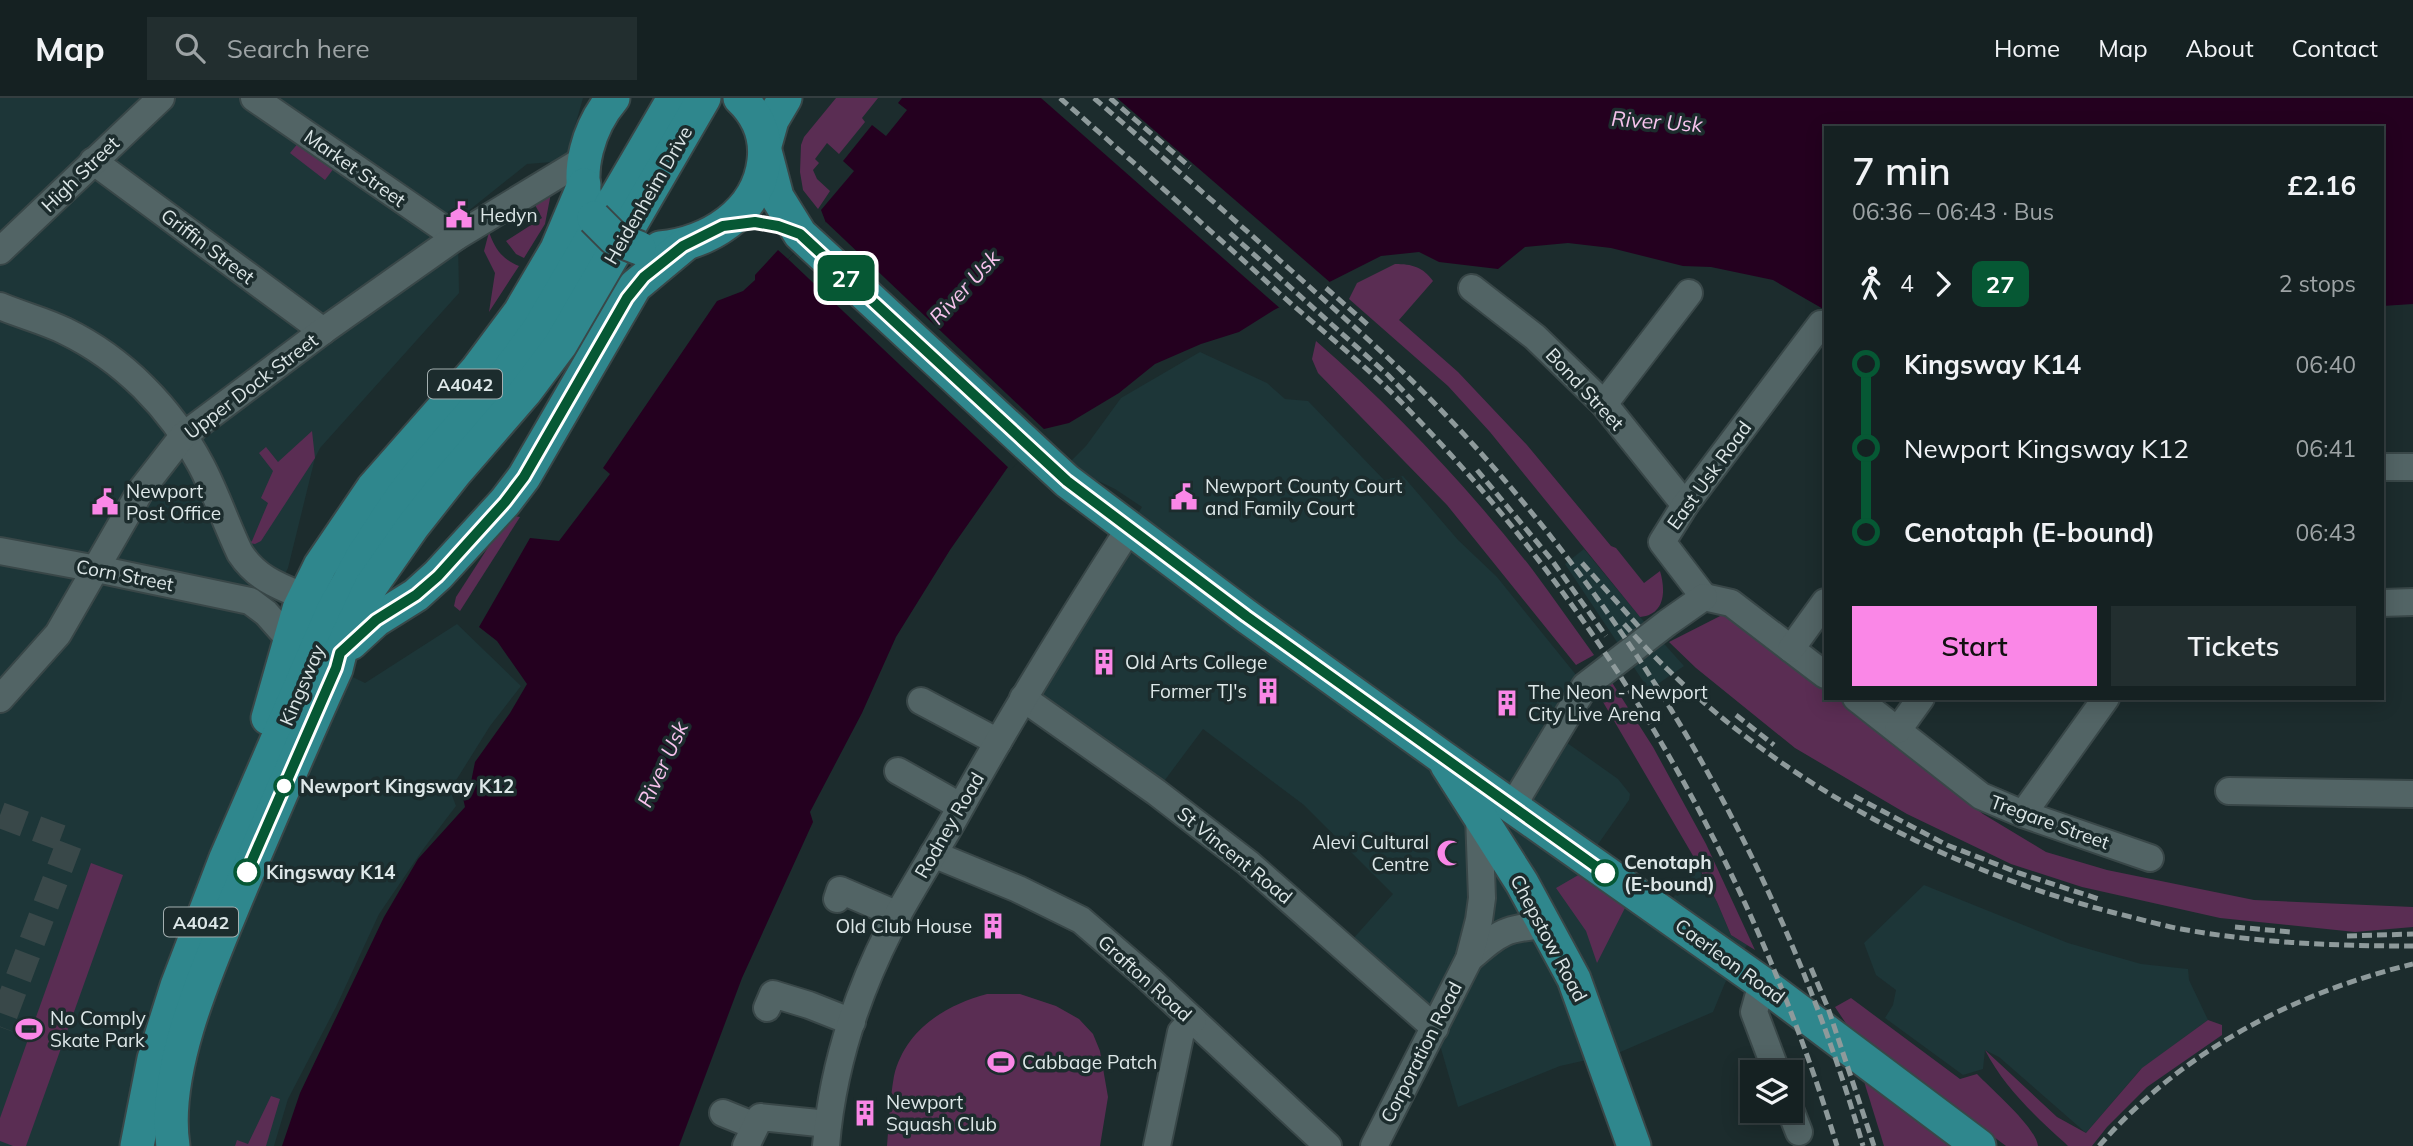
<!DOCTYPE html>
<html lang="en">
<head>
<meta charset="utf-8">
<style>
  :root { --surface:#152122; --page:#222e2f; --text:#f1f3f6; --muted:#9da3a5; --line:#343e40; --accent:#fa87e7 }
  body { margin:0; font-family:Mulish,sans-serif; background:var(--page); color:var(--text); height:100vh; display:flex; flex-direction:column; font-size:26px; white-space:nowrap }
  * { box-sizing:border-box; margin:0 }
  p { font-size:23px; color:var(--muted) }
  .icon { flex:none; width:38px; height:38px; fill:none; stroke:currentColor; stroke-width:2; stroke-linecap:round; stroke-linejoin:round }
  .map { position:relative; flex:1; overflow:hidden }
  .drawer { position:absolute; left:1824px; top:28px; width:560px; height:574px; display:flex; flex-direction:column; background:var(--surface); border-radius:0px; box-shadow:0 4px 18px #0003,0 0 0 2px var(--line) }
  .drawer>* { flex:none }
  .badge { padding:0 14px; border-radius:10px; font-size:24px; line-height:46px }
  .fabs { position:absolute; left:1740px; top:962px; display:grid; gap:14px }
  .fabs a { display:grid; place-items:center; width:63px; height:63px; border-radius:0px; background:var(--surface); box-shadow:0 4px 18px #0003,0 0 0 2px var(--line); font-size:35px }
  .map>.badge { position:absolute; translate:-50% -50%; box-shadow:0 0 0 4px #fff }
  .legs { display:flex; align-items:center; gap:10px; height:77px; padding:0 28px; font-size:23px }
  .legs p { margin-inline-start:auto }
  .summary { display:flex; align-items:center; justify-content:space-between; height:119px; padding:0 28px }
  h1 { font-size:38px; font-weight:600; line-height:52px }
  .button { display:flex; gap:14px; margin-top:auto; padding:14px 28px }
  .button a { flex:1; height:80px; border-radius:0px; background:var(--accent); color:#111; font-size:28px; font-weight:600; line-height:80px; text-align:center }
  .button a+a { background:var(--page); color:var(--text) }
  ul { padding:0 28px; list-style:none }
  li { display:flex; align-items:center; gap:24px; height:84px; font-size:26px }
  li i { display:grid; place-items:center; width:10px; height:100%; margin:0 9px; background:currentColor }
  li i::after { content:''; width:18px; height:18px; margin:-9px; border:5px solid; border-radius:50%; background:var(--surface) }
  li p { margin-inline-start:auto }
  li:first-child i { background:linear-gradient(#0000 50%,currentColor 0) }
  li:last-child i { background:linear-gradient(currentColor 50%,#0000 0) }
  header { display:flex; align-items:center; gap:42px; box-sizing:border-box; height:98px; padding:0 35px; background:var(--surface); border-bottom:2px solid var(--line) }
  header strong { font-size:33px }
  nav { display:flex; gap:38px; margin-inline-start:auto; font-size:24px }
  .search { width:490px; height:63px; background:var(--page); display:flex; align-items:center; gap:18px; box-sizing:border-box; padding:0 24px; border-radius:0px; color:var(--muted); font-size:26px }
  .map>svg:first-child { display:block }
  .built { fill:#1d3638 }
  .green { fill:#5a2d53 }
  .water { fill:#24001f }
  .pier { fill:#1c2c2d }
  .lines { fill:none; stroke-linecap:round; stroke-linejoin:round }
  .minor-tunnel { stroke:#394849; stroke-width:26; stroke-dasharray:26 13; stroke-linecap:butt }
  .minor-casing { stroke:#394748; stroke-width:30 }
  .major-casing { stroke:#394748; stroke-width:37 }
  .minor { stroke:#526465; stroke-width:26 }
  .major { stroke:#2f878d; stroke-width:33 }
  .rail { stroke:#8e9a9b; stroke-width:5; stroke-dasharray:10 5; stroke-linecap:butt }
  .major-bridge-casing { stroke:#394748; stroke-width:37; stroke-linecap:butt }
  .major-bridge { stroke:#2f878d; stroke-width:33 }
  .line-1-casing { stroke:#fff; stroke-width:16 }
  .line-1 { stroke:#065834; stroke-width:10 }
  .stop-1-dot { fill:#fff; stroke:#065834; stroke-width:3.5 }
  .labels { text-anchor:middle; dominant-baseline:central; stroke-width:7; stroke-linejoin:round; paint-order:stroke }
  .shield { fill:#1c2c2d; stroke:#a3afb0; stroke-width:2 }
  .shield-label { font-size:18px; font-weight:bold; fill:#dde7e8 }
  .street-label { font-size:19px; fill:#dde7e8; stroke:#1c2c2d }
  .poi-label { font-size:19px; fill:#dde7e8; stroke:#1c2c2d; text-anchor:start }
  .stop-label { font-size:19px; font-weight:bold; fill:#dde7e8; stroke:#1c2c2d; text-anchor:start }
  .water-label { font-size:21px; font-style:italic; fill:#f7c3ed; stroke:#1c2c2d }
</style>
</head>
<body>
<header>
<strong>Map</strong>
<div class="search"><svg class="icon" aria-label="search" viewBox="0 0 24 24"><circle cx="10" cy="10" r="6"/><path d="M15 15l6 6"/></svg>Search here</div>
<nav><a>Home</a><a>Map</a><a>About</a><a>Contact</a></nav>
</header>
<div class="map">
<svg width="2413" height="1048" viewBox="0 0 2413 1048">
  <rect width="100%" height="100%" fill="#1c2c2d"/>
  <g class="built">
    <path d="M0,0h583l-18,63 -38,3 -60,48 -11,5 -2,10 4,13 1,53 -139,155 -5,10 -27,110 -28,55 70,43 35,17 92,-59 64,62 -31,40 -40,64 6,16 -32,42 -45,66 -43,93 -48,92 -14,47h-274z"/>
    <path d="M1200,254l67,31 18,16 23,2 76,79 19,-4 55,64 39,37 88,109 -29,49 62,44 12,15 -1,6 -42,60 75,52 13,-17 3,1 20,-29 19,35 14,33 16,10 -22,38 -12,29 -95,41 -58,13 -102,41 -23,-79 -83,-88 41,-46 -89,-89 -101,-76 -47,63 -133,-94 119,-191 -27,-18 -23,-11 -21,-17 15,-15 35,-48z"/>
    <path d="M1584,451l56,68 44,49 -35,24 -84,-126z"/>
    <path d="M1924,787l144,58 73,21 47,5 1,11 19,40 -68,50 -54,63 -87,-76 -14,-7 -2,19 -20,6 -78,-57 8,-13 3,-15 -20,-15 -12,-32z"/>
  </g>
  <g class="green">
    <path d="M836,0h42l-16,20 3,4 -26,32 -12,-11 -12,16 4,4 -6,7 4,9 13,12 -12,18 -15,-19 -3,-18 1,-27 3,-8z"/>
    <path d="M299,44l35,26 -9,12 -35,-27z"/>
    <path d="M552,90l-7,36 -21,34 -8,-4 -10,-13 36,-23 -9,-17z"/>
    <path d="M489,134c6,17 13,27 30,34l-30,46 6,-39 -11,-22z"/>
    <path d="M1395,166c17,0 28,3 38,17l-34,39 59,52 69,73 84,101 5,2 28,35 16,-12c6,20 5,44 -20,46l-150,-185 -42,-46 -99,-87 8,-16z"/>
    <path d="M1316,243c79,69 151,145 216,228 21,28 41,57 62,86l-18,10 -129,-160 -129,-132 -6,-14z"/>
    <path d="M312,333l3,27 -54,83 -6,3 -6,-1 3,-2 16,-38 -7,-5 12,-27 -14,-18 7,-6 12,15z"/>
    <path d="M509,417l11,2 -60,94 -6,-5 2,-9z"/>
    <path d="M1728,514l97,77v9h12l146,116 63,38 61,18 147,30 159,7v20l-58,5 -135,-14 -138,-31 -71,-23 -104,-50 -112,-66 -99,-80 -27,-26z"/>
    <path d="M1611,583l42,66 53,97 49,106 -24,-15 -14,-33 -25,-48 -96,-164z"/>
    <path d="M91,765l32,12 -97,271h-13l-13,-5v-23z"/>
    <path d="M1587,772l41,32 -31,61 -11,-32 -30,-43z"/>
    <path d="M987,896h33l36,12 23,13 14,15 7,17 8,46 -8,49h-213c2,-23 3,-48 7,-70 11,-46 51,-71 93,-82z"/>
    <path d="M1851,900l109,81 17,-5c14,15 59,53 61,72h-32l-157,-118 -14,-21z"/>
    <path d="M2208,922l14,5v10l-75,52 -40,40 -15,19h-24l-3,-3c-31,-28 -61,-56 -80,-93l72,67 29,16 56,-65z"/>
    <path d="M1863,980l89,68h-68z"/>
    <path d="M271,998l9,3 -14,47h-31l2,-6 11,4z"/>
  </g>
  <path class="water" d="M902,0h1511v206l-31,2v-178h-557v182l-52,-30 -62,-13 -28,-1 -72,-18 -43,-5 -43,4 -27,22 -59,-7 -20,-10 -38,4 -107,54 -35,22 -38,12 -46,20 -36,29 -50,30 -25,6 -36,38 -58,83 -54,87 -34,76 -52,99 3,10 -71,156 -63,168h-397l18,-53 84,-176 34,-58 47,-52 -2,-9 7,-11 5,-25 35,-49 17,-29 -30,-43 -18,-14 51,-89 29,3 51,-67 -7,-6 114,-167 26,-10 12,-11v-5l23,-25 10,9 38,-36 -5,-13 33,-39 -11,-10 29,-36 14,11 21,-26 -9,-7z"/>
  <g class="pier">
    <path d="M1041,0h76l215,186 -50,26z"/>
    <path d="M826,124l221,210 -36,38 -223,-211z"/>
  </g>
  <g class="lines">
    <path class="minor-tunnel" d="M0,717l70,26 -70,186"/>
    <g class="minor-casing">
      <g id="minor">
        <path d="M254,0l202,139"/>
        <path d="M93,63l230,170"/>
        <path d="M0,153l161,-153"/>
        <path d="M1472,190l63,49 69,67 81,101"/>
        <path d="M0,208c21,9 45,15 65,25 58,28 106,77 136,134 15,28 25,59 39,88 21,32 50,36 83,52"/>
        <path d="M1604,306l85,-111"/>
        <path d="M2382,369h31"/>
        <path d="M0,453l97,18 153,32 16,12 23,26"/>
        <path d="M1704,499l-42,-55 23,-37 136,-181h4"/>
        <path d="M1704,499l27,6 94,72"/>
        <path d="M2382,505l31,-1"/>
        <path d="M1791,551l34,-47"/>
        <path d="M1023,600l133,94 92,71 187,165"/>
        <path d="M1856,600l125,98 42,18 127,44"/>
        <path d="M0,601l58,-65 83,-144 42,-54 140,-105 133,-94 130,-79"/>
        <path d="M921,603l77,41"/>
        <path d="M1898,632l23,-32"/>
        <path d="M898,673l62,35"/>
        <path d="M2229,693l184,3"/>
        <path d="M1515,710l6,-16 64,-106 82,-63 37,-26"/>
        <path d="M2023,716l83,-116"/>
        <path d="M933,756l85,35 63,31 67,58 180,168"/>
        <path d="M837,801l3,-9 58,25"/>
        <path d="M1469,861c31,-27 35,-31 78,-34"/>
        <path d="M1762,885l-8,29 23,61"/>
        <path d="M767,910l6,-14 36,11 43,17"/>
        <path d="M1790,1011l9,23"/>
        <path d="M723,1015l32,13"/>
        <path d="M746,1048l14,-29 68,7"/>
        <path d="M826,1048c6,-75 30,-150 64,-217 20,-38 43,-73 64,-110 55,-99 114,-195 175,-290"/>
        <path d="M1157,1048l24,-114 12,-12"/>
        <path d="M1374,1048l95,-187 10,-39 3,-22 -3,-82"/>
      </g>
    </g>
    <g class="major-casing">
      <g id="major">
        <path d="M765,47l7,-25 13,-22"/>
        <path d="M765,53l12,46 23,37 267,247 179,135 196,141 320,226 217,163"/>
        <path d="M588,109c-13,-36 1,-81 25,-109"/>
        <path d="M660,150c49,-5 98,-35 104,-87 3,-24 -6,-46 -24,-63"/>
        <path d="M351,545l25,-23 40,-25 22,-20 67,-73 19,-25 111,-191 48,-40"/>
        <path d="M268,620l31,-109 21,-43 53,-78 103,-117 44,-59 37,-63 27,-64"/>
        <path d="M1447,667l75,118 52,96 60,167"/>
        <path d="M137,1048l17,-87 23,-73 49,-128 107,-247 30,-55 33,-51 20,-27 93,-108 30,-41 135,-231"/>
        <path d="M173,1048c-12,-79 39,-188 69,-261 31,-73 62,-145 94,-216l4,-16 31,-67 42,-60 41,-52 71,-82 36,-48 143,-246"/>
      </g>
    </g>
    <use href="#minor" class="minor"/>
    <use href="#major" class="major"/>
    <g class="rail">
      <path d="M1060,0c73,64 147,129 219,195 42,37 86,72 124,111 204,208 350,465 434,742"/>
      <path d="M1094,0c67,58 134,116 200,175 50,45 100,88 146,136 197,205 345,464 423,737"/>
      <path d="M1110,0l80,69"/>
      <path d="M1230,135l158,142 25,26"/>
      <path d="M1326,190l42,37"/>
      <path d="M1477,372l74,89 55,77"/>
      <path d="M1582,465l58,65"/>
      <path d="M1624,526c129,145 308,243 495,290 21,5 41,11 62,15 77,14 154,17 232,17"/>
      <path d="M1736,617l38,30"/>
      <path d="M1854,698l93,49 72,28 83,27"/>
      <path d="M2235,829l56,5"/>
      <path d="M2347,838l66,-2"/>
      <path d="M1811,870l17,40 46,138"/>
      <path d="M2099,1048c82,-94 194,-153 314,-182"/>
    </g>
    <g class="major-bridge-casing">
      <path id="major-bridge" d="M594,120l20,20 25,10"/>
    </g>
    <use href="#major-bridge" class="major-bridge"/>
  </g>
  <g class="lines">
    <g class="line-1-casing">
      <path id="line-1" d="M247,774l89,-204 4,-15 36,-33 40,-25 22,-19 67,-74 19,-25 103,-179 17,-21 39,-31 40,-20 32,-4 23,4 22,8 267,247 179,135 359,257"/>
    </g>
    <use href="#line-1" class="line-1"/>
  </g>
  <defs>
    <g id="civic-bare" transform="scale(2.1)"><path d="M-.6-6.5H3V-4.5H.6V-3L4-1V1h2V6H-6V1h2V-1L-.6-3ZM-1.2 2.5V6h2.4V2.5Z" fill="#fa87e7" stroke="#1c2c2d" stroke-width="2.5" paint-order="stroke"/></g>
    <g id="building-bare" transform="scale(2.1)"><path d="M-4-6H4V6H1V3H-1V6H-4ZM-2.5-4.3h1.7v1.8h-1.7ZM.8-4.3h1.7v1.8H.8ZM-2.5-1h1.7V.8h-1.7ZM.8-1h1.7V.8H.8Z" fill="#fa87e7" stroke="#1c2c2d" stroke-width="2.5" paint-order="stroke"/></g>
    <g id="mosque-bare" transform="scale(2.1)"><path d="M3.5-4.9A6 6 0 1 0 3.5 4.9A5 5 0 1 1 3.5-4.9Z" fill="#fa87e7" stroke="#1c2c2d" stroke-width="2.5" paint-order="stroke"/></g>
    <g id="stadium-bare" transform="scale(2.1)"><path d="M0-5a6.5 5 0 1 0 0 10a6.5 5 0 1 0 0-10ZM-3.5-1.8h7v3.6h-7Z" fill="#fa87e7" stroke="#1c2c2d" stroke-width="2.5" paint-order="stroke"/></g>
  </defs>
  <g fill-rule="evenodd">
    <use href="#civic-bare" x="459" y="117"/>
    <use href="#civic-bare" x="1184" y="399"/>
    <use href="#civic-bare" x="105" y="404"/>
    <use href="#building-bare" x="1104" y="564"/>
    <use href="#building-bare" x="1268" y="593"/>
    <use href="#building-bare" x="1507" y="605"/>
    <use href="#mosque-bare" x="1450" y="755"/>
    <use href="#building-bare" x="993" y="828"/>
    <use href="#stadium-bare" x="29" y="931"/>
    <use href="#stadium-bare" x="1001" y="964"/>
    <use href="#building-bare" x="865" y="1015"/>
  </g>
  <g class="stop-1-dot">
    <circle cx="284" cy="688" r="9"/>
    <circle cx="247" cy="774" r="12"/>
    <circle cx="1605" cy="775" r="12"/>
  </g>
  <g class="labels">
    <g class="shield">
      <rect x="428" y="271.5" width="74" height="29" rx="5"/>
      <rect x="164" y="809.5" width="74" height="29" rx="5"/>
    </g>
    <g class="shield-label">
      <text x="465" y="286">A4042</text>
      <text x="201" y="824">A4042</text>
    </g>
    <g class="street-label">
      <text transform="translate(355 70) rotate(35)">Market Street</text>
      <text transform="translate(80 76) rotate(-44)">High Street</text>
      <text transform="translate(648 97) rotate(-60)">Heidenheim Drive</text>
      <text transform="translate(208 148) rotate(37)">Griffin Street</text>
      <text transform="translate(251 288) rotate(-37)">Upper Dock Street</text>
      <text transform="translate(1585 291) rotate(47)">Bond Street</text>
      <text transform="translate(1709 377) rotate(-54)">East Usk Road</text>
      <text transform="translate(125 477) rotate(11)">Corn Street</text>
      <text transform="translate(302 587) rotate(-67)">Kingsway</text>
      <text transform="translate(2050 724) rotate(20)">Tregare Street</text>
      <text transform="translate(949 727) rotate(-60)">Rodney Road</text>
      <text transform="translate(1235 757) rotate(39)">St Vincent Road</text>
      <text transform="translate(1549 840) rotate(62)">Chepstow Road</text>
      <text transform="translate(1730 863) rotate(36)">Caerleon Road</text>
      <text transform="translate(1145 880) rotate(42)">Grafton Road</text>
      <text transform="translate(1421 954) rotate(-63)">Corporation Road</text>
    </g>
    <g class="poi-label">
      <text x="480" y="117">Hedyn</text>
      <text x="1205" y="388">Newport County Court<tspan x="1205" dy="22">and Family Court</tspan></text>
      <text x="126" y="393">Newport<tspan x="126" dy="22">Post Office</tspan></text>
      <text x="1125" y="564">Old Arts College</text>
      <text x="1247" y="593" text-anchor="end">Former TJ's</text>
      <text x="1528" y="594">The Neon - Newport<tspan x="1528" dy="22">City Live Arena</tspan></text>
      <text x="1429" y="744" text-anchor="end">Alevi Cultural<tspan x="1429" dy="22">Centre</tspan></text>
      <text x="972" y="828" text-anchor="end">Old Club House</text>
      <text x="50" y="920">No Comply<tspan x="50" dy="22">Skate Park</tspan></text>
      <text x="1022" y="964">Cabbage Patch</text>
      <text x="886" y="1004">Newport<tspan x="886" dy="22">Squash Club</tspan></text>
    </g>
    <g class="stop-label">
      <text x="300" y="688">Newport Kingsway K12</text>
      <text x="1624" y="764">Cenotaph<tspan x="1624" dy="22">(E-bound)</tspan></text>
      <text x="266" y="774">Kingsway K14</text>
    </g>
    <g class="water-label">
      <text transform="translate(1657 23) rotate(4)">River Usk</text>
      <text transform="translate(964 189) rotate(-47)">River Usk</text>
      <text transform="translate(662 666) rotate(-65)">River Usk</text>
    </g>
  </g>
</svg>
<div class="fabs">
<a><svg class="icon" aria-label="layers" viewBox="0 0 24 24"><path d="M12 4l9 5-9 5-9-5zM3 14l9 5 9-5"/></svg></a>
</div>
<b class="badge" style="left:846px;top:180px;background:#065834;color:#fff">27</b>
<section class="drawer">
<div class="summary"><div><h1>7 min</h1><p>06:36 – 06:43 · Bus</p></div><b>£2.16</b></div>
<div class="legs"><svg class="icon" aria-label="walk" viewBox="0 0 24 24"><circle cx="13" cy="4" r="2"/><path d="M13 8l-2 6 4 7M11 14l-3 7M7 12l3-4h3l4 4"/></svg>4<svg class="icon" aria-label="forward" viewBox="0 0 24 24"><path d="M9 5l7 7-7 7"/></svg><b class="badge" style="background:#065834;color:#fff">27</b><p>2 stops</p></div>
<ul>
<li><i style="color:#065834"></i><b>Kingsway K14</b><p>06:40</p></li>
<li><i style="color:#065834"></i><span>Newport Kingsway K12</span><p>06:41</p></li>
<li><i style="color:#065834"></i><b>Cenotaph (E-bound)</b><p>06:43</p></li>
</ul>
<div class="button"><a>Start</a><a>Tickets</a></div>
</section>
</div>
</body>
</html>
